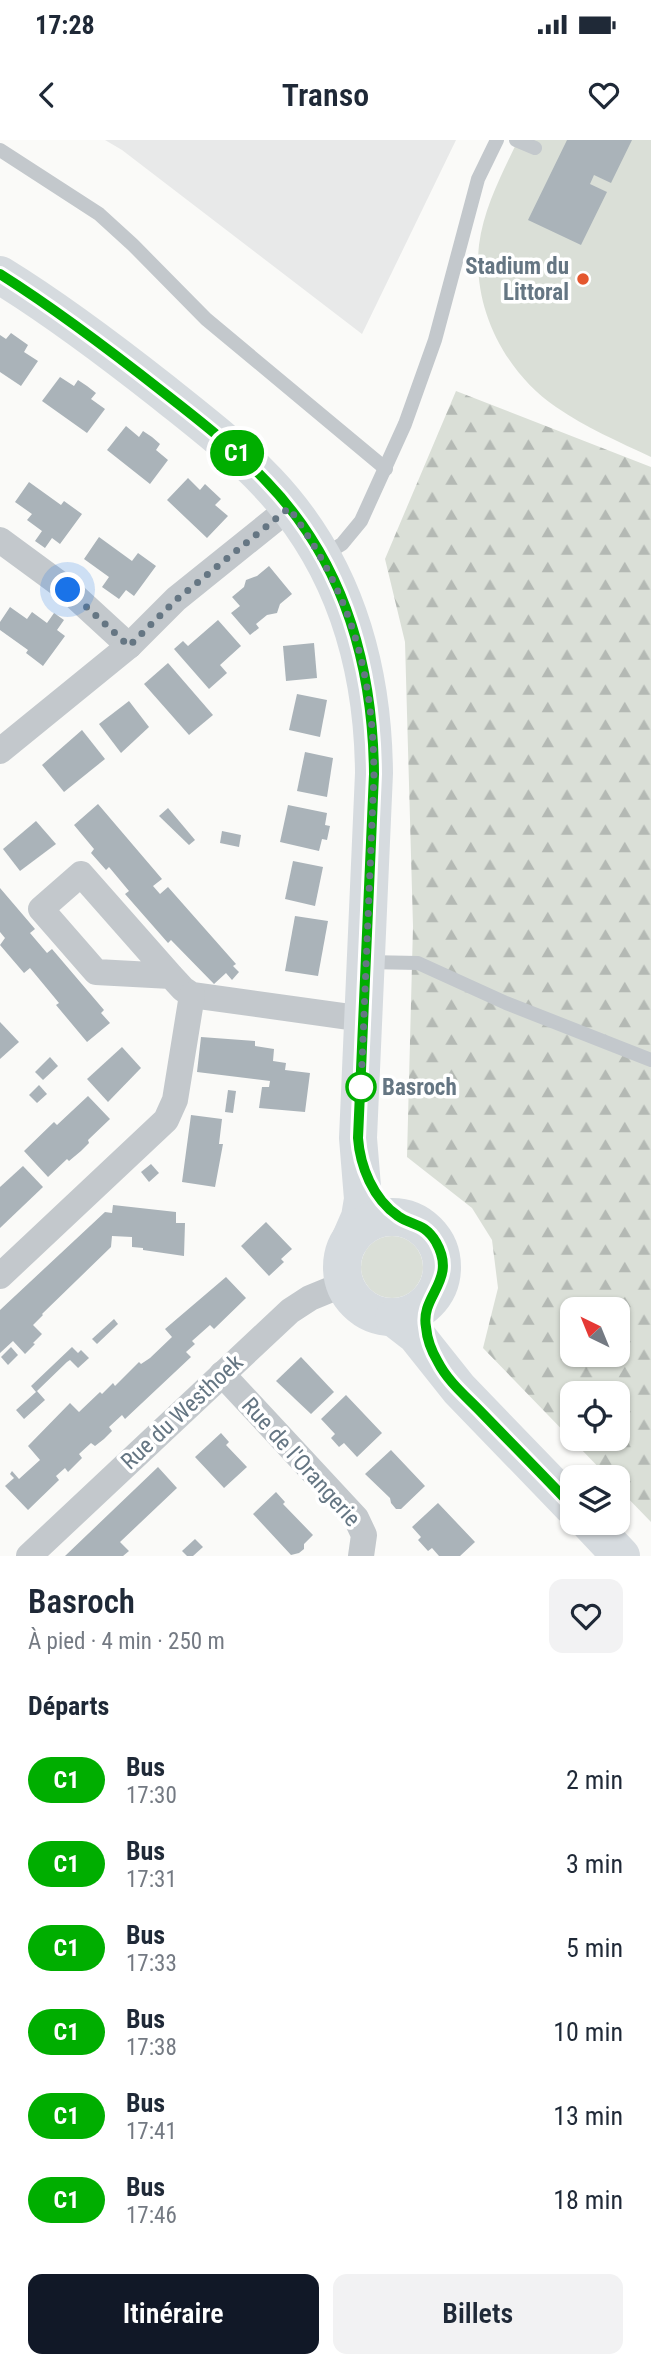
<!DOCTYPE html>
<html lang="fr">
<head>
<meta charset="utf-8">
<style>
  :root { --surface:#fff; --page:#f2f2f3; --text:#1f2937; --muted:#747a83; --accent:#111827 }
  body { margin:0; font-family:"Roboto Condensed",sans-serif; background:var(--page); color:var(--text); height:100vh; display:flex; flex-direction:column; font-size:26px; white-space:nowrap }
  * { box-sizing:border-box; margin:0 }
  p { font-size:23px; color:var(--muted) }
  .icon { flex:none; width:38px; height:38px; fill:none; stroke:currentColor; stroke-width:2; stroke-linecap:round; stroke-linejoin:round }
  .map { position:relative; height:1416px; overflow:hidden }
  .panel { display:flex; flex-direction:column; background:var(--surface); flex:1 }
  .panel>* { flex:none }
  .badge { padding:0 14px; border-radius:23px; font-size:24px; line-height:46px }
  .needle { width:46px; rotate:317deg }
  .controls { position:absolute; left:560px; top:1157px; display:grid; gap:14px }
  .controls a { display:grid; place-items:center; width:70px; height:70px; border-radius:14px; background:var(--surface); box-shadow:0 2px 5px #0004; font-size:35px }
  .you { position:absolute; width:35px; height:35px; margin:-18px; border:5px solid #fff; border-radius:50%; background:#1a73e8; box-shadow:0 0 0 10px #1a73e833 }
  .map>.badge { position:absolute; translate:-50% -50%; box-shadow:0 0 0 4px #fff }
  h2 { padding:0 28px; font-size:26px; line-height:63px }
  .round { display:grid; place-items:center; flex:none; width:74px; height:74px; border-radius:14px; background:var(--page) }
  .head { display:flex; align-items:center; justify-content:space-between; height:119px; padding:0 28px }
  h1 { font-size:33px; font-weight:600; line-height:52px }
  .cta { display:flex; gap:14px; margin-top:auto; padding:14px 28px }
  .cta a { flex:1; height:80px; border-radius:14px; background:var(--accent); color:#fff; font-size:28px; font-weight:600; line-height:80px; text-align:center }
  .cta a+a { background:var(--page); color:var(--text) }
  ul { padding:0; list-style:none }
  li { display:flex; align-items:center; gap:21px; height:84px; padding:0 28px }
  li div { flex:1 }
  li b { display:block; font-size:26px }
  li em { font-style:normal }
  li .badge { min-width:77px; font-weight:700; text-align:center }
  .status { display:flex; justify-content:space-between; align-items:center; height:49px; padding:0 35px; background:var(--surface); direction:ltr }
  .status svg { height:19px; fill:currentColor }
  header { display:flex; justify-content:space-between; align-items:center; height:91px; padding:0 28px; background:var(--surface); font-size:32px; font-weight:600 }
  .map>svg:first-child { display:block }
  .built { fill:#e8e9e9 }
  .green { fill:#dadfd7 }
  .forest { fill:url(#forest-firs); fill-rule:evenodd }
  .building { fill:#aab3b9 }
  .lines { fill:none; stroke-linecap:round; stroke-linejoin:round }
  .lane { stroke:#c3c8cc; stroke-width:14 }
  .street { stroke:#c3c8cc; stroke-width:26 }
  .secondary { stroke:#d6dbdf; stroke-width:38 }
  .line-casing { stroke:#fff; stroke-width:16 }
  .line { stroke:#00ae00; stroke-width:10 }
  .walk { stroke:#657683; stroke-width:7; stroke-dasharray:0 12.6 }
  .poi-dot { fill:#e4572e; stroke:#fff; stroke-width:2.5 }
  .stop-dot { fill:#fff; stroke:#00ae00; stroke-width:3.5 }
  .labels { text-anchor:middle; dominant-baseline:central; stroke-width:7; stroke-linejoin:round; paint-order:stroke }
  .poi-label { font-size:23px; font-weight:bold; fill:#657683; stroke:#fff; text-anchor:end }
  .stop-label { font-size:23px; font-weight:bold; fill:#657683; stroke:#fff; text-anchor:start }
  .street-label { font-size:23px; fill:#657683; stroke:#fff }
</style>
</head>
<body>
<div class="status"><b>17:28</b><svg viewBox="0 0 49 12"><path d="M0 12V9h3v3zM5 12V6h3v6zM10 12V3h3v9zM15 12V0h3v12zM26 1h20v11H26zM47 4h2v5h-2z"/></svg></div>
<header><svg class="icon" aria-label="back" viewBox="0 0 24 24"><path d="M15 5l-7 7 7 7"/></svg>Transo<svg class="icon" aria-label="heart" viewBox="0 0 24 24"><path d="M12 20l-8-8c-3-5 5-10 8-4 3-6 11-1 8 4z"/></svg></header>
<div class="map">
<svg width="651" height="1416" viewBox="0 0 651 1416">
  <defs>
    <pattern id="forest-firs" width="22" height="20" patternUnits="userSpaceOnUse" patternTransform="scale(1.75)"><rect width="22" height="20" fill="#dadfd7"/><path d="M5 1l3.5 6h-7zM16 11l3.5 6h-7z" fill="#b4b9b4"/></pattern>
  </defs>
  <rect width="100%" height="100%" fill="#fafaf8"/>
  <path class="built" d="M105,0h351l-94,194 -240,-184z"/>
  <g class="green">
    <path d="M518,0h133v317c-32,-15 -66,-30 -95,-50 -51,-35 -84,-99 -77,-162 5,-38 23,-71 39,-105z"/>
    <circle cx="392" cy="1127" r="31"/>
  </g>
  <path class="forest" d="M456,251l195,76v1055l-33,-34v-11h-10l-125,-129 15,-60 -6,-48 -20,-32 -65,-51 6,-231 -8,-284 -20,-83zM572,1169h46v45h-46zM572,1253h46v45h-46z"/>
  <g class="building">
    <path d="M567,0h65l-21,43 -17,-8 -4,9 17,8 -26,53 -53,-25z"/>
    <path d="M11,193l17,12 -4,7 14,9 -17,25 -21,-14v-37l6,4z"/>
    <path d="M60,237l14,9 4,-6 9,6 9,7 -5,6 14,10 -18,24 -45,-32z"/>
    <path d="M126,286l13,11 4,-6 9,6 8,7 -4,6 12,10 -18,24 -43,-34z"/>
    <path d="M188,338l12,12 5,-6 16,15 -6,6 13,11 -21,22 -40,-38z"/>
    <path d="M29,342l32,23 3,-4 18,13 -22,30 -8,-6 -7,10 -10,-7 7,-10 -15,-11 5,-6 -17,-12z"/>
    <path d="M99,397l33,24 6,-8 18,13 -22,30 -8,-6 -7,9 -17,-12 7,-10 -25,-18z"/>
    <path d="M269,426l23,28 -12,10 -3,9 -10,2 -11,9 3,4 -9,7 -19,-22 9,-7 -8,-9 12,-10 2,-7 11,-4z"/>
    <path d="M10,467l17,12 5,-7 15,11 7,-10 10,7 -7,10 8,6 -22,30 -17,-13 2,-3 -28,-20v-8z"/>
    <path d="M218,480l23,26 -21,19 7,8 -18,16 -35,-40 9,-8 5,5z"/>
    <path d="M314,503l3,35 -31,3 -3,-35z"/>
    <path d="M168,523l45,52 -24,20 -45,-51z"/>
    <path d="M297,554l30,6 -7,37 -31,-7z"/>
    <path d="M129,561l20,26 -28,26 -22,-29z"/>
    <path d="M82,590l23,29 -41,33 -22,-27z"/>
    <path d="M305,612l28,6 -6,39 -30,-6z"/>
    <path d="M98,664l64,75 -9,7 7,8 8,-7 68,77 -3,2 6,6 -7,8 -6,-7 -12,11 -43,-44 -3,3 -43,-49 4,-3 -20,-24 -3,3 -15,-17 3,-4 -20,-24z"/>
    <path d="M288,665l39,8 -2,12 5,1 -3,14 -5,-1 -3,12 -39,-9z"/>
    <path d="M168,668l27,32 -6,5 -30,-29z"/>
    <path d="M36,681l20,23 -36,27 -17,-22z"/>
    <path d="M222,691l19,4 -2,12 -19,-4z"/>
    <path d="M293,721l30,6 -8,39 -30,-7z"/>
    <path d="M0,748l35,41 -5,4 17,20 5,-4 52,61 -3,3 9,10 -23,19 -31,-37 3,-2 -29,-35 -6,5 -24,-28 5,-7 -5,-6z"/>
    <path d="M295,776l33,5 -10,55 -33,-5z"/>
    <path d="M0,882l19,20 -19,17z"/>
    <path d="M201,897l54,4v5l19,3 -1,12 13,2 -1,7 25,3 -5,39 -46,-4 3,-21h7l1,-6 -73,-9z"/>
    <path d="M122,907l19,21 -33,34 -21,-23z"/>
    <path d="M50,917l8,9 -15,14 -8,-8z"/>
    <path d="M39,945l8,9 -10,9 -8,-8z"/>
    <path d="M228,950l8,1 -3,22 -8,-1z"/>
    <path d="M88,956l22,23 -22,21 1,3 -8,8 -12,10 -2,-2 -19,18 -24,-26 30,-29 3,3z"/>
    <path d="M191,975l31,4 -3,25h4l-8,43 -33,-5z"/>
    <path d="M151,1024l8,9 -10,9 -8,-10z"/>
    <path d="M23,1026l20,21 -43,41v-41z"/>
    <path d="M113,1065l63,7v11h9l-1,33 -41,-6v-2l-11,-1v-10l-20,-1 -1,11 -69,67 1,1 -10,10 9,9 -9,9 2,1 -10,10 -12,-13 -13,12v-43l105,-98 7,1z"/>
    <path d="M266,1082l26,27 -11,10 3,3 -15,14 -28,-30z"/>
    <path d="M226,1137l20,21 -32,31 -4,-4 -18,16 3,3 -9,8 5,5 -66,62 -3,-4 -13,12 3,4 -8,8 -9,7 -4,-3 -12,11 3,4 -14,14 -3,-4 -9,8 3,4 -31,30 -23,-24 9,-8 -4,-4 2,-3 7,8 21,-19 -12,-14 42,-43 9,9 21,-20 2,2 11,-11 2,3 24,-24 2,2 9,-6 22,-21 -7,-8z"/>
    <path d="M114,1179l4,5 -21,20 -5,-5z"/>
    <path d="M11,1207l7,8 -10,10 -7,-8z"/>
    <path d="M72,1207l6,6 3,-3 8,8 -11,10 -8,-8 -3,2 -30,29 8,9 -21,19 -8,-9 20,-18 -5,-6z"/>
    <path d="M301,1217l33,35 -23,22 -35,-33z"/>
    <path d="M346,1255l36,38 -25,24 -13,-14 -5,4 -8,-9 4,-4 -14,-15z"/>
    <path d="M221,1293l8,9 -3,3 21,22 -23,21 -29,-31z"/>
    <path d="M391,1310l34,36 -24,23h-5l-5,-6 -1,-5 -25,-24z"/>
    <path d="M158,1327l19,21 -57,54 9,9 -6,5h-58z"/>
    <path d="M276,1352l9,10 -2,2 30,31 -9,9v5l-5,4 -8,2 -38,-41z"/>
    <path d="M438,1363l37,39 -15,14h-21l-7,-8 -4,3 -10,-11 3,-3 -9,-10z"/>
    <path d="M195,1399l8,8 -10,9h-6l-5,-5z"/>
  </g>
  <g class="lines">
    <g class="lane">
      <path d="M516,0l19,8"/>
      <path d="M0,10l99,64 34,31 73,74 180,150"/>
      <path d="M324,415l18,-11 19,-23 44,-97 30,-84 43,-161 19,-39"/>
      <path d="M367,822l51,1 88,40 145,57"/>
    </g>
    <g class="street">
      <path d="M0,400l68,50 61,56"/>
      <path d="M0,611l129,-105 47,-47 113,-91"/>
      <path d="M171,836l-75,-4 -55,-63 40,-35 90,102 12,13 9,6 172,24"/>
      <path d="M0,1136l166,-156 9,-20 17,-105"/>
      <path d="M222,1234l134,144 8,17 -3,21"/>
      <path d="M29,1416l261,-245 20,-13 34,-14"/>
    </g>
    <g class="secondary">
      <path d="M0,135c57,35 111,76 163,117 36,29 73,57 104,90 77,81 106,183 107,291l-16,365 5,61 -3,18 -10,23"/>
      <circle cx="392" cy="1127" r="50"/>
      <path d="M394,1178l22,17 43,54 113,117"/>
      <path d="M589,1382l32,34"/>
    </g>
  </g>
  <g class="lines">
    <g class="line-casing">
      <path id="line" d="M0,134c57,36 111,77 163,118 36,28 73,57 104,90 77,80 106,183 107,292l-16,364c2,28 15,61 40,78 14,10 26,6 38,26 22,39 -16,53 -10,85 1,12 6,25 12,35 10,20 30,36 45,52 30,31 60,61 89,92"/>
    </g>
    <use href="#line" class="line"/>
    <path class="walk" d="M68,450l61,56 47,-46 113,-92c61,85 84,161 85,266l-13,313"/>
  </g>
  <circle class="poi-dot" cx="583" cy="139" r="7"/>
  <circle class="stop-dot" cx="361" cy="947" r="14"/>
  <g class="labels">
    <g class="poi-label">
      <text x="569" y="126">Stadium du<tspan x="569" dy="26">Littoral</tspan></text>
    </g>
    <g class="stop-label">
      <text x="382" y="947">Basroch</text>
    </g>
    <g class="street-label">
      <text transform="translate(182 1272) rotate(-43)">Rue du Westhoek</text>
      <text transform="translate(301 1322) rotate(48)">Rue de l'Orangerie</text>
    </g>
  </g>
</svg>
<div class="controls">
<a><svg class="needle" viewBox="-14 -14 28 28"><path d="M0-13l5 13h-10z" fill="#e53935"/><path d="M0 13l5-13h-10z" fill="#747a83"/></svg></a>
<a><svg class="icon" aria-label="locate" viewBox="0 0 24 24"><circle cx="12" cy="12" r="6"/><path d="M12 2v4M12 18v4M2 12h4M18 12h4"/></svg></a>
<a><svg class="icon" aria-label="layers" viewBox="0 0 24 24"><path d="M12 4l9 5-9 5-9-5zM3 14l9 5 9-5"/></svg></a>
</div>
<div class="you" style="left:68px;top:450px"></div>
<b class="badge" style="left:237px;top:313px;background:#00ae00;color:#fff">C1</b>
</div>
<section class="panel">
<div class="head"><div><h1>Basroch</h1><p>À pied · 4 min · 250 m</p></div><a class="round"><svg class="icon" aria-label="heart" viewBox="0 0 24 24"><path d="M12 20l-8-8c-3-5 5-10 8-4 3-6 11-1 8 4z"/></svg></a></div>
<h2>Départs</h2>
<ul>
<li><span class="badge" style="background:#00ae00;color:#fff">C1</span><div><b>Bus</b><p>17:30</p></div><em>2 min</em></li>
<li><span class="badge" style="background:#00ae00;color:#fff">C1</span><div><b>Bus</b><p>17:31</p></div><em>3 min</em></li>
<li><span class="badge" style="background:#00ae00;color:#fff">C1</span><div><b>Bus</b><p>17:33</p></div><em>5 min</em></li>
<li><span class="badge" style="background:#00ae00;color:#fff">C1</span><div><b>Bus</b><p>17:38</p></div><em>10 min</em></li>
<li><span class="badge" style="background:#00ae00;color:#fff">C1</span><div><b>Bus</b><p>17:41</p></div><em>13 min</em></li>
<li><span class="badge" style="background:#00ae00;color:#fff">C1</span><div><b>Bus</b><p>17:46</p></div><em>18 min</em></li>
</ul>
<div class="cta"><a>Itinéraire</a><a>Billets</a></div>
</section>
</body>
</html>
